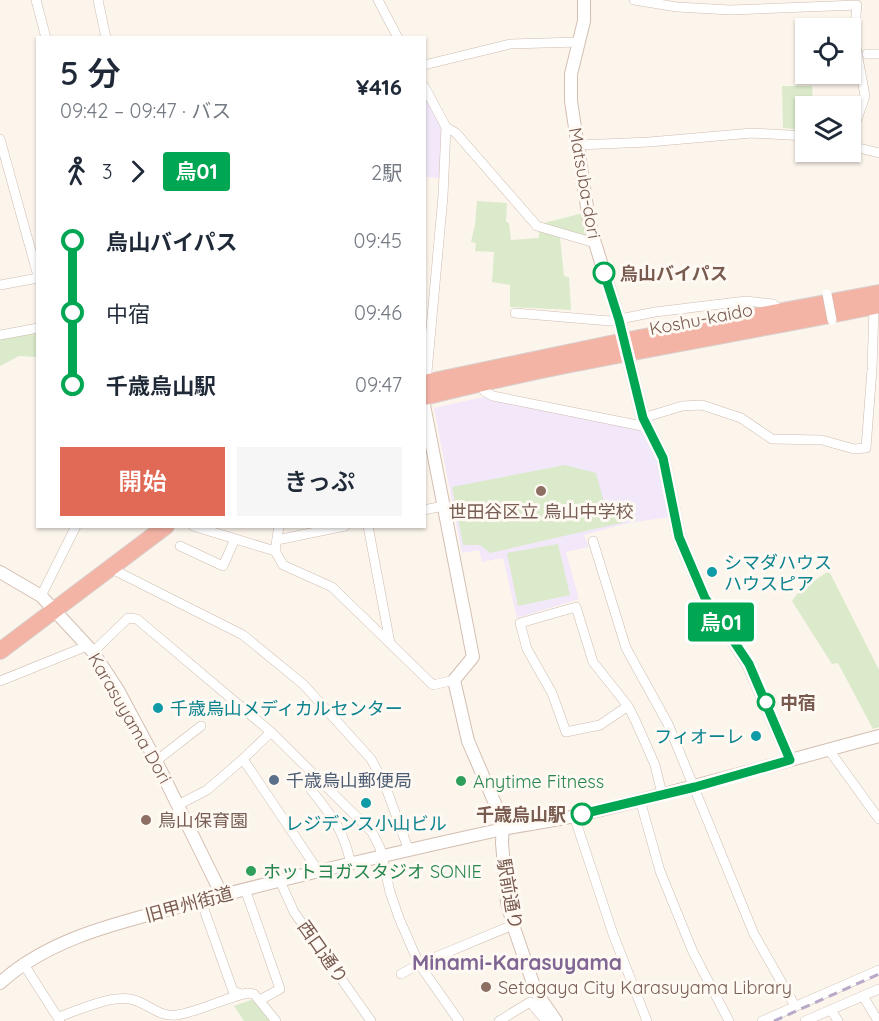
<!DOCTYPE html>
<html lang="ja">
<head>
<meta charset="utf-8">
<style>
  :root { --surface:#fff; --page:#f6f6f7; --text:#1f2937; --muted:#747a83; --accent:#e16a57 }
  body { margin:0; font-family:Quicksand,"Noto Sans JP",sans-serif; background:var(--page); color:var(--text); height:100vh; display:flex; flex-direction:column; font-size:22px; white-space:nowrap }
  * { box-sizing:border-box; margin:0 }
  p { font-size:20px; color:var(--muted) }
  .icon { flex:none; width:33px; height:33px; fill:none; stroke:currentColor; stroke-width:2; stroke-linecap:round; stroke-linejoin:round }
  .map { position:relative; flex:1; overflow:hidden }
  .side { position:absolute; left:36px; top:36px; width:390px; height:492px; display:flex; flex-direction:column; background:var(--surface); border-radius:0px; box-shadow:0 2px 4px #0004 }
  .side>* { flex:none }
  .badge { padding:0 12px; border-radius:4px; font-size:21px; line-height:39px }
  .controls { position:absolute; left:795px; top:18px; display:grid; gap:12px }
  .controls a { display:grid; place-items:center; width:66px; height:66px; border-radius:0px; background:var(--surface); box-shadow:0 2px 4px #0004; font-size:30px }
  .map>.badge { position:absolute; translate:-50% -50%; box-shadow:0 0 0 3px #fff }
  .legs { display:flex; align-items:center; gap:9px; height:66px; padding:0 24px; font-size:20px }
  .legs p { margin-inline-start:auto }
  .head { display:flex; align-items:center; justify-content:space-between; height:102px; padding:0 24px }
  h1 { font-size:33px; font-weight:600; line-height:45px }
  .cta { display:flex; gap:12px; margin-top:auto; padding:12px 24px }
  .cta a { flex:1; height:69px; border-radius:0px; background:var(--accent); color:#fff; font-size:24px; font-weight:600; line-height:69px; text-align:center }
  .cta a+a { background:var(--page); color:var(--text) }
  ul { padding:0 24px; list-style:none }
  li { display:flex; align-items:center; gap:21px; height:72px; font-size:22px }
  li i { display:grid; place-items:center; width:9px; height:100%; margin:0 8px; background:currentColor }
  li i::after { content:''; width:15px; height:15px; margin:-8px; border:4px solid; border-radius:50%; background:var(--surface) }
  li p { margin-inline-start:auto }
  li:first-child i { background:linear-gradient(#0000 50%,currentColor 0) }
  li:last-child i { background:linear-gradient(currentColor 50%,#0000 0) }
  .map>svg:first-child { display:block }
  .education { fill:#f2e8f9 }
  .green { fill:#daeaca }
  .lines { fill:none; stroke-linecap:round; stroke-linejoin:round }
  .street-casing { stroke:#cfbcb1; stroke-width:10 }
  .secondary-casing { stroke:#d4beb1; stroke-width:14 }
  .highway-casing { stroke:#d9d1ce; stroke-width:18 }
  .street { stroke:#fff; stroke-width:9 }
  .secondary { stroke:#fff; stroke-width:12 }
  .highway { stroke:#f3b4a6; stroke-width:16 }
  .rail { stroke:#b7a9c7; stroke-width:3; stroke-dasharray:9 6; stroke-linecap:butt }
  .street-bridge-casing { stroke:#cfbcb1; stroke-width:10; stroke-linecap:butt }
  .street-bridge { stroke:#fff; stroke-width:9 }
  .line-1-casing { stroke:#fff; stroke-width:14 }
  .line-1 { stroke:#00a651; stroke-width:9 }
  .stop-1-dot { fill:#fff; stroke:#00a651; stroke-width:3 }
  .education-dot { fill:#8d6e63; stroke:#fef9f3; stroke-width:2 }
  .culture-dot { fill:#0f9aa8; stroke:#fef9f3; stroke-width:2 }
  .service-dot { fill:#5c6f8a; stroke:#fef9f3; stroke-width:2 }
  .leisure-dot { fill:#2e9e5b; stroke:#fef9f3; stroke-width:2 }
  .labels { text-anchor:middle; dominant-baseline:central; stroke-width:6; stroke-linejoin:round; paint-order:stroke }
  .street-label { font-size:18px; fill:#785a4f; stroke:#fef9f3 }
  .stop-label { font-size:18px; font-weight:bold; fill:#785a4f; stroke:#fef9f3; text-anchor:start }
  .education-label { font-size:18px; fill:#785e54; stroke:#fef9f3; text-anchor:start }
  .culture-label { font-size:18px; fill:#0d838f; stroke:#fef9f3; text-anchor:start }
  .service-label { font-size:18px; fill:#4e5e75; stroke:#fef9f3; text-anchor:start }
  .leisure-label { font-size:18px; fill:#27864d; stroke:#fef9f3; text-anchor:start }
  .quarter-label { font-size:21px; font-weight:bold; fill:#806793; stroke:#fef9f3 }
</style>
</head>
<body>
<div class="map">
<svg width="879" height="1021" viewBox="0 0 879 1021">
  <rect width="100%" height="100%" fill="#fcf5ec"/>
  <g class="education">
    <path d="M424,95l18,33 -3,50 -14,-1z"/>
    <path d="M483,397l157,33 17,28 13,59 -42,6 -44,12 5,12 -23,5 13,47 -62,19 -14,-60 -21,4 -3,-12 -17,3 -28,-145z"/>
  </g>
  <g class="green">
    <path d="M782,86h30l1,20h-7l-1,24 -22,-2z"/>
    <path d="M477,201l30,2 -1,19 3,1 2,17 28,-2v-7l21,7 4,38 5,1 2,33 -61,-3v-22l-18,-3 2,-30 -19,-1 1,-8 -5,-1 4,-17z"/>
    <path d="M583,213v10l6,13 -49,-12z"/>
    <path d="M37,331v26l-18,-1 -19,10v-28z"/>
    <path d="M565,465l31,8 7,26 -2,15 24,5v3l-135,31 -10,-8h-17l-11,-58z"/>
    <path d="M558,544l12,51 -52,11 -11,-53z"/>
    <path d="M829,571l50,99v57l-6,2 -35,-66 -6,1 -40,-63 8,-11z"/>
    <path d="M251,1000l7,2 14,19h-28l-10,-15z"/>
  </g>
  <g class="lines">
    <g class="street-casing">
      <g id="street">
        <path d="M36,0l10,38"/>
        <path d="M98,0l8,38"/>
        <path d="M378,0l20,38"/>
        <path d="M634,0l43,7 53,3 127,-5 -3,31 11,60 -12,35 -1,15"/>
        <path d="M867,54h12"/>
        <path d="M424,65l86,-21 69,-2"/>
        <path d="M424,86l22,41 -3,69 -17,187"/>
        <path d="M446,127l10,6 81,93 58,17"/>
        <path d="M0,139l38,137"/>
        <path d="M578,145l71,-3 103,-9 54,3"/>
        <path d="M850,146l29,7"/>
        <path d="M0,285l38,-7"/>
        <path d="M515,313l95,8 45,-9 91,-11 27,3 8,7"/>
        <path d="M0,335l38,-7"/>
        <path d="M480,383l4,8 9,5 154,31"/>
        <path d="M643,418l39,-12 20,-1 39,13 31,21 50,1 32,9 12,-1 6,-79 2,-63"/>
        <path d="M424,510l19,-4"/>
        <path d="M193,526l82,25"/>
        <path d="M279,526l-4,25 8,14 49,22 101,98 21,-5"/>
        <path d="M368,526l22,117"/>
        <path d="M277,540l68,-14"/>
        <path d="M593,541l33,107 42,76 86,210 41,72"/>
        <path d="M180,546l43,20 12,-27"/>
        <path d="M110,568l133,67 61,50 67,74 14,26 24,66"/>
        <path d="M41,596l35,-70"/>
        <path d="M93,652l35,-34 9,1 134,113 101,100 8,16 10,44 9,26 20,46 40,57"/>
        <path d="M0,681l87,-35"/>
        <path d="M628,706l-28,19 -34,7 -14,-39 -25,-44 -7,-26 56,-16 17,55 35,44 8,16 19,43 7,29"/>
        <path d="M829,750l50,69"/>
        <path d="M243,759l28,-27"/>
        <path d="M156,761l45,-35"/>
        <path d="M311,790c22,27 32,39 40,74"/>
        <path d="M640,800l20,71 33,81 36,69"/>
        <path d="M178,805l29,-15 36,-31 76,113"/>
        <path d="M574,816l39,118 34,87"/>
        <path d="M280,881l14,31 77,109"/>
        <path d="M245,889l35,100 -20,11"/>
        <path d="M201,901l32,90 8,3"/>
        <path d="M23,963l37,58"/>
        <path d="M401,974l18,-10 94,-39"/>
        <path d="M863,996l15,25"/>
        <path d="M831,1010l7,11"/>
        <path d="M58,1017c22,-7 49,-21 72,-18 17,3 29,19 47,16 24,-4 47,-17 71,-22l6,1 22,27"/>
        <path d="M499,1021l31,-19 16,19"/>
        <path d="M762,1021l117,-51"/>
        <path d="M805,1021l74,-32"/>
      </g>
    </g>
    <g class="secondary-casing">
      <g id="secondary">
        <path d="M584,0v21l-13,53v27l18,119 6,23 24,77 24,98 20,40 16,79 26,61 44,67 41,95"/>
        <path d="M424,405l49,252 -19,23 14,61 35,81 -1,21 5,59 6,23 23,67 20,29"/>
        <path d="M0,572l41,24 52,56 25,38 38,71 66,134"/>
        <path d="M0,983c52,-47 123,-61 189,-79 104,-28 209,-52 314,-75 24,-5 49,-8 73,-13 102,-24 202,-53 303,-80"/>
      </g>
    </g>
    <g class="highway-casing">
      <g id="highway">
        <path d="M424,383l200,-42 255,-48"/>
        <path d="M424,397c150,-38 304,-61 455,-92"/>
        <path d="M0,651l166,-125"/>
      </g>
    </g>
    <use href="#street" class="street"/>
    <use href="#secondary" class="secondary"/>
    <use href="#highway" class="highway"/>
    <path class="rail" d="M774,1021l105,-47"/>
    <g class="street-bridge-casing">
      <path id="street-bridge" d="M827,294l5,26"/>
    </g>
    <use href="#street-bridge" class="street-bridge"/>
  </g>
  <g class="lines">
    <g class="line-1-casing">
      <path id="line-1" d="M582,814l113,-27 95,-27 -41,-96 -44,-66 -26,-61 -16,-79 -20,-40 -24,-98 -15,-47"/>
    </g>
    <use href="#line-1" class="line-1"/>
  </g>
  <g class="stop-1-dot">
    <circle cx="604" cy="273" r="10"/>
    <circle cx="766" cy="702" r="8"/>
    <circle cx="582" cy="814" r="10"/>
  </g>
  <g class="education-dot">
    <circle cx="541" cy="491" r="6"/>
    <circle cx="146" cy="820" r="6"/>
    <circle cx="486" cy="987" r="6"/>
  </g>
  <g class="culture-dot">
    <circle cx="712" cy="572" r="6"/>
    <circle cx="158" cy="708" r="6"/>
    <circle cx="756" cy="736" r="6"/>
    <circle cx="366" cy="803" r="6"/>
  </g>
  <circle class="service-dot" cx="274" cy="780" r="6"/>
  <g class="leisure-dot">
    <circle cx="461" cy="781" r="6"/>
    <circle cx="251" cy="871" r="6"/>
  </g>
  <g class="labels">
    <g class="street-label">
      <text transform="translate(585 183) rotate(80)">Matsuba-dori</text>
      <text transform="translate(701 319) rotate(-11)">Koshu-kaido</text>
      <text transform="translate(130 718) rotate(60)">Karasuyama Dori</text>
      <text transform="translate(510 894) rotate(80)">駅前通り</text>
      <text transform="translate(189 904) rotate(-15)">旧甲州街道</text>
      <text transform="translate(323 952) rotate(55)">西口通り</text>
    </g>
    <g class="stop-label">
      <text x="620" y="273">烏山バイパス</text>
      <text x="780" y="702">中宿</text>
      <text x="566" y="814" text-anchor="end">千歳烏山駅</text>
    </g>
    <g class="education-label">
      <text x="541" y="511" text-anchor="middle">世田谷区立 烏山中学校</text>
      <text x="158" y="820">鳥山保育園</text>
      <text x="498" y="987">Setagaya City Karasuyama Library</text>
    </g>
    <g class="culture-label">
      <text x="724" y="562">シマダハウス<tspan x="724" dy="21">ハウスピア</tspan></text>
      <text x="170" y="708">千歳烏山メディカルセンター</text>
      <text x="744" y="736" text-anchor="end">フィオーレ</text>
      <text x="366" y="823" text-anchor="middle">レジデンス小山ビル</text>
    </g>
    <g class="service-label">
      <text x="286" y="780">千歳烏山郵便局</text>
    </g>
    <g class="leisure-label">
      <text x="473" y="781">Anytime Fitness</text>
      <text x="263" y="871">ホットヨガスタジオ SONIE</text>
    </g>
    <g class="quarter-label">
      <text x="517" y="962">Minami-Karasuyama</text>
    </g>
  </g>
</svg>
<div class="controls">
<a><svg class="icon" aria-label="locate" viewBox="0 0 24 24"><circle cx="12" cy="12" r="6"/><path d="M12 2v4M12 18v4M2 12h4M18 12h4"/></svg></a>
<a><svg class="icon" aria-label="layers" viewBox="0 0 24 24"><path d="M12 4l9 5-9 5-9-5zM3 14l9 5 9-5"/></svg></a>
</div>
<b class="badge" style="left:721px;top:622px;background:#00a651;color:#fff">烏01</b>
<section class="side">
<div class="head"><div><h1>5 分</h1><p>09:42 – 09:47 · バス</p></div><b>¥416</b></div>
<div class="legs"><svg class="icon" aria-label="walk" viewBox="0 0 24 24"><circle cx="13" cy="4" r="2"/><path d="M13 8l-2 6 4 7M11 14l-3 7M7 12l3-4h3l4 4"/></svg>3<svg class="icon" aria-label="forward" viewBox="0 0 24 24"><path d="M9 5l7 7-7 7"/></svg><b class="badge" style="background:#00a651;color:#fff">烏01</b><p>2駅</p></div>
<ul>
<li><i style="color:#00a651"></i><b>烏山バイパス</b><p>09:45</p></li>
<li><i style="color:#00a651"></i><span>中宿</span><p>09:46</p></li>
<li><i style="color:#00a651"></i><b>千歳烏山駅</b><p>09:47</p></li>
</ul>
<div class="cta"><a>開始</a><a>きっぷ</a></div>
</section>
</div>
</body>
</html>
